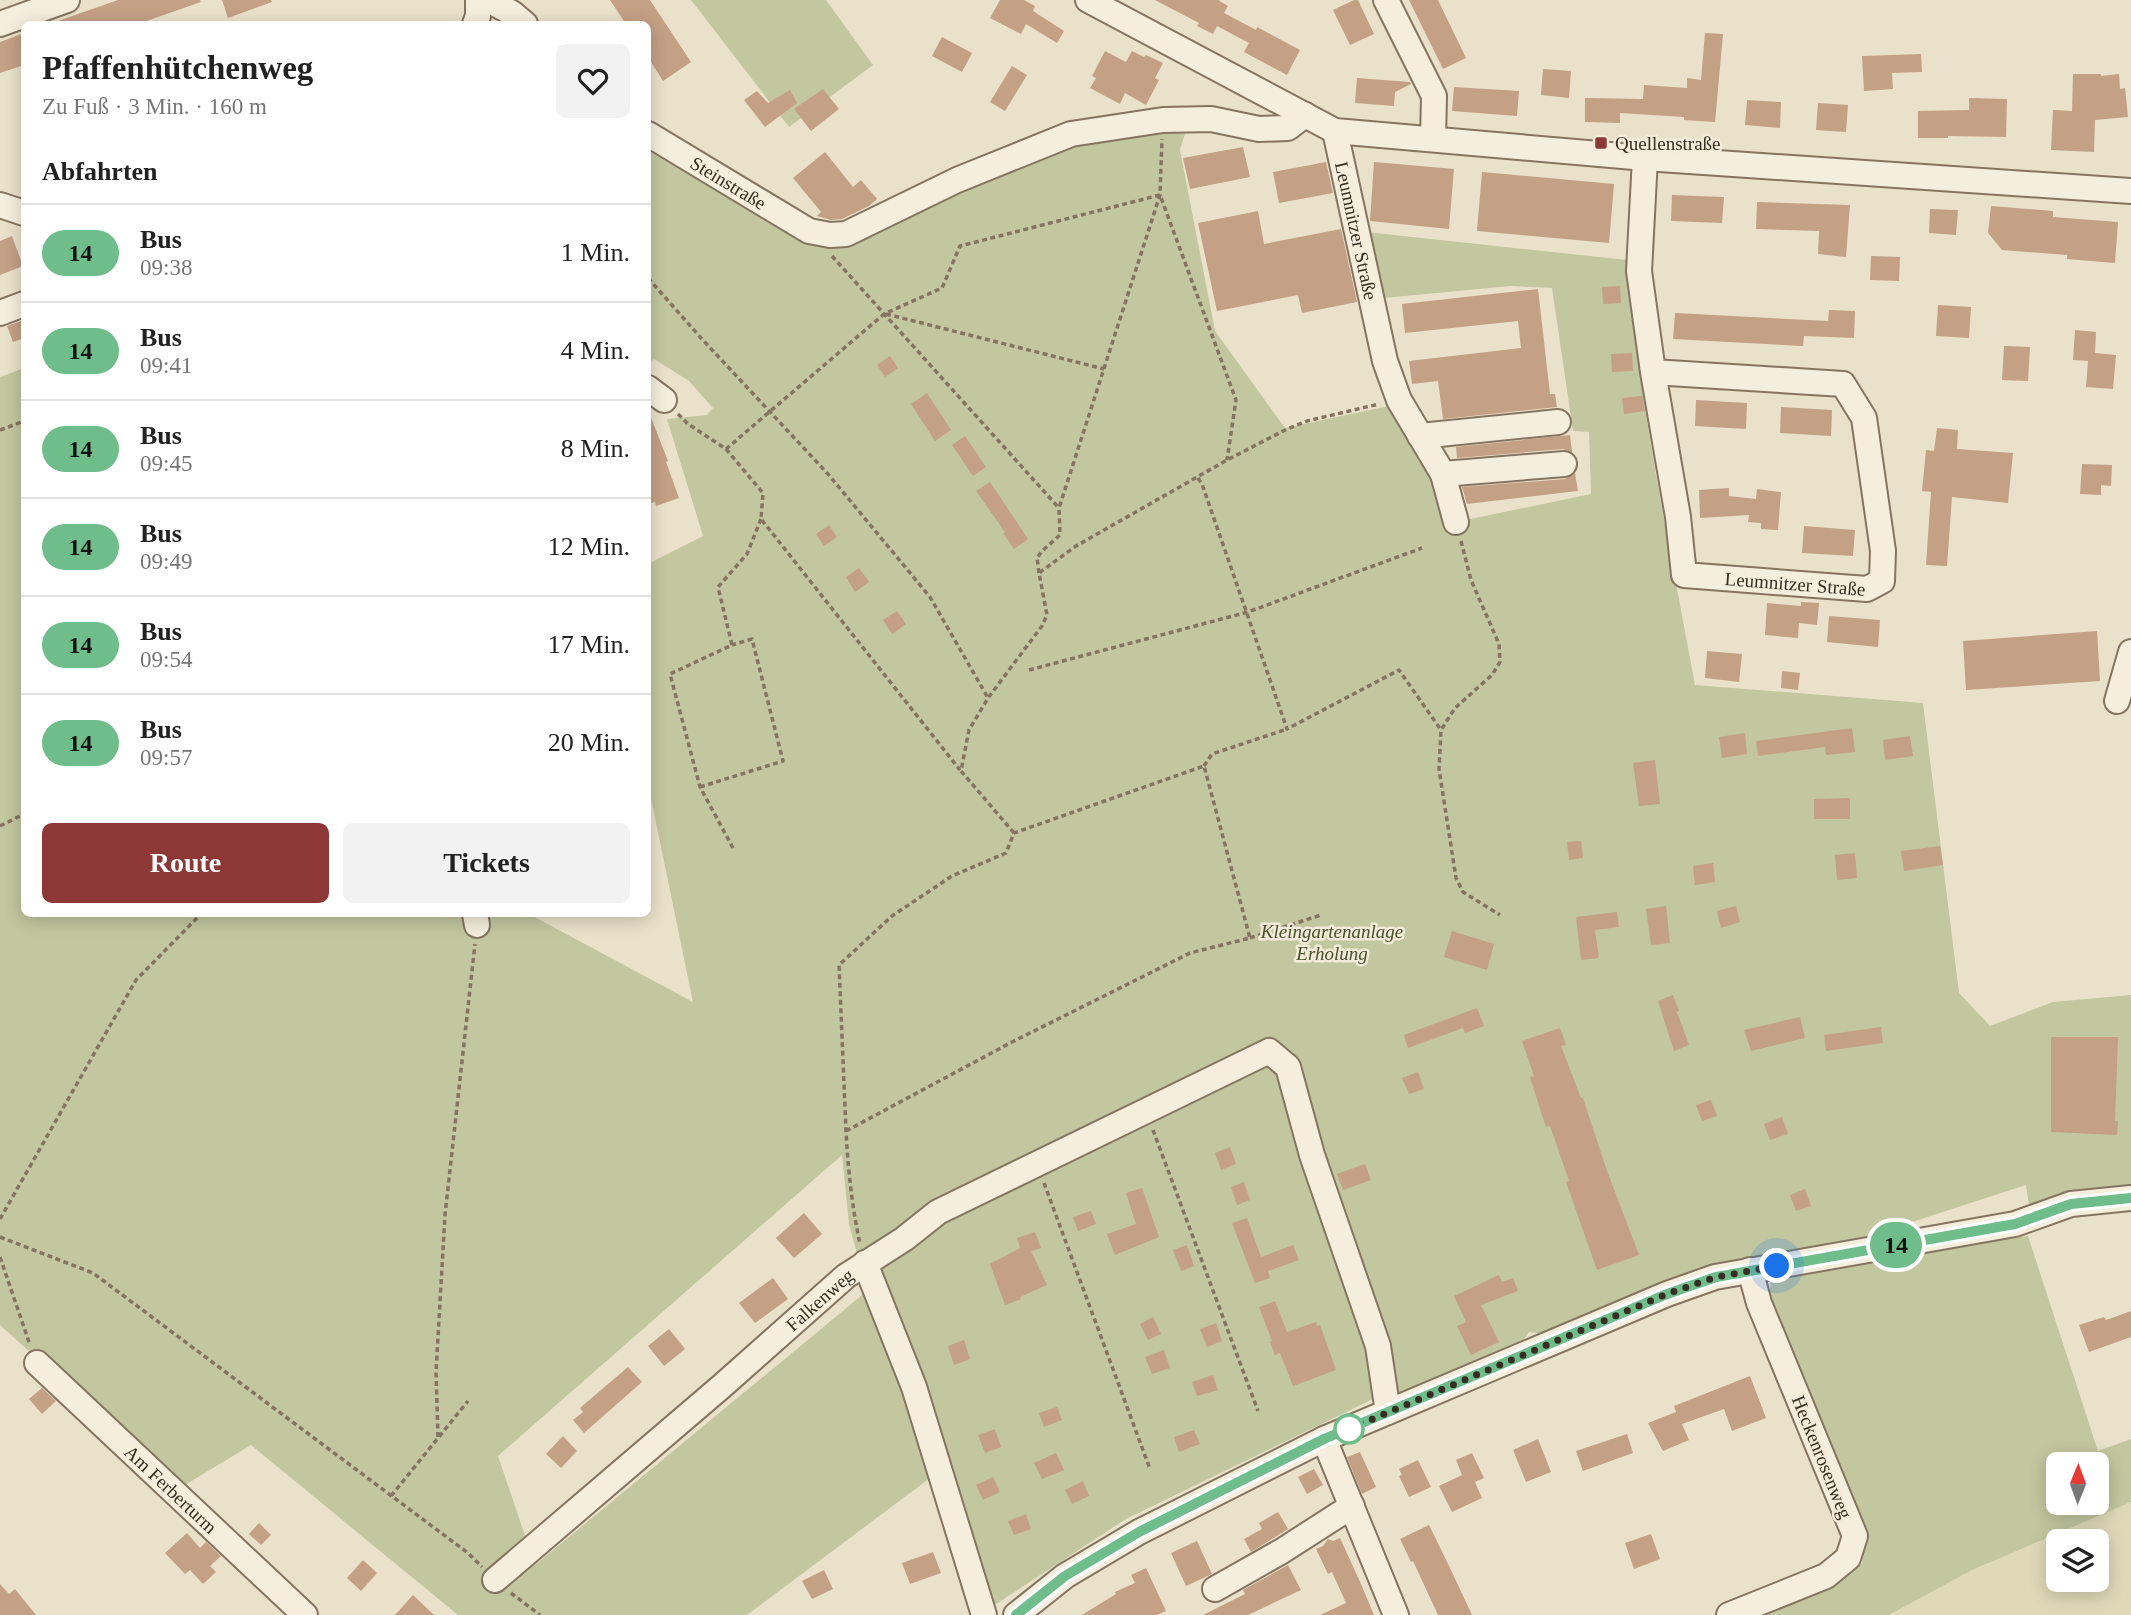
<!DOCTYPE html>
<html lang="de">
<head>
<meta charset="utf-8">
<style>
  :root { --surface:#fff; --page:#f2f2f2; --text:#222; --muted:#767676; --line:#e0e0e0; --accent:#8d3837 }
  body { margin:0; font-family:"Times New Roman",serif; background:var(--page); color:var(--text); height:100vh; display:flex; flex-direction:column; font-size:26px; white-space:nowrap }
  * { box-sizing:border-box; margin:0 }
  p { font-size:23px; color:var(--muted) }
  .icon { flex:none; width:38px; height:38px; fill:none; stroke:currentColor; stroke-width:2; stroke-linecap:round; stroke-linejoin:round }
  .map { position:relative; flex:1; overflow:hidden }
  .sheet { position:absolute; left:21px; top:21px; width:630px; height:896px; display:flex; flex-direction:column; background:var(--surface); border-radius:10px; box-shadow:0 4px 18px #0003 }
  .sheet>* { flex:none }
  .badge { padding:0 14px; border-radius:23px; font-size:24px; line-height:46px }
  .needle { width:46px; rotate:1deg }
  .buttons { position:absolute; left:2046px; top:1452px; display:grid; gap:14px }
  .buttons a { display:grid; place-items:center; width:63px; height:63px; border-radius:10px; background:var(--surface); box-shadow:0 4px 18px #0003; font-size:35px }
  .you { position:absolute; width:35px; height:35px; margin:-18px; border:5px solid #fff; border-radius:50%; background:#1a73e8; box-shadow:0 0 0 10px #1a73e833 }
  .map>.badge { position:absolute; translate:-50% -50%; box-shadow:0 0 0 4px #fff }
  h2 { padding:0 21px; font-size:26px; line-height:63px }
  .round { display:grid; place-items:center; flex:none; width:74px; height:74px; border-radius:10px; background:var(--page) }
  .headline { display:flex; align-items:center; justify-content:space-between; height:119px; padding:0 21px }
  h1 { font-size:33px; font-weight:700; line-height:52px }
  .cta { display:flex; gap:14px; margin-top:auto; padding:14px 21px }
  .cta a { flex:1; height:80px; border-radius:10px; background:var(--accent); color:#fff; font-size:28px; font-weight:700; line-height:80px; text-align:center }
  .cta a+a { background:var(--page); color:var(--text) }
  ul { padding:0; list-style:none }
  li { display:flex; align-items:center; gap:21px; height:98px; padding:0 21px; border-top:2px solid var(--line) }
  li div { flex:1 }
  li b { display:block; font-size:26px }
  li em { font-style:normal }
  li .badge { min-width:77px; font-weight:700; text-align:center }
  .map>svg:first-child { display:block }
  .farmland { fill:#dfd9b8; fill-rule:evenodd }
  .green { fill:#c2c79f; fill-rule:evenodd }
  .building { fill:#c4a085 }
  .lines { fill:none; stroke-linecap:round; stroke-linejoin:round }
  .minor-casing { stroke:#857460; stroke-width:28 }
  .path { stroke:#857460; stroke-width:3.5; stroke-dasharray:5 3.5; stroke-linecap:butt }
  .minor { stroke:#f5eedd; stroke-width:24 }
  .line-casing { stroke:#fff; stroke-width:16 }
  .line { stroke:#6ebd8a; stroke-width:10 }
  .walk { stroke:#372d22; stroke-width:7; stroke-dasharray:0 12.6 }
  .poi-dot { fill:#8d3837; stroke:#f2ebd9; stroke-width:2.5 }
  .stop-dot { fill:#fff; stroke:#6ebd8a; stroke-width:3.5 }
  .labels { text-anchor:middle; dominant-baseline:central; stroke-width:5; stroke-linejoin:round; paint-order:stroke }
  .poi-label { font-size:19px; fill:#372d22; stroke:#f2ebd9; text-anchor:start }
  .street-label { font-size:19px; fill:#372d22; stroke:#f2ebd9 }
  .park-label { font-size:19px; font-style:italic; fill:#47512b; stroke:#f2ebd9 }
</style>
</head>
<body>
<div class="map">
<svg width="2131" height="1615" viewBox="0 0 2131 1615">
  <rect width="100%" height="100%" fill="#eae1ca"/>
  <path class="farmland" d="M2131,1502v113h-242l83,-45zM2058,1542h38v38h-38z"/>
  <g class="green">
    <path d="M691,0h135l47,65 -84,62z"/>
    <path d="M1191,114l-11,36 35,181 70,97 104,-22 48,71 14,46 140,-29 -2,-62 -16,-1 -21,-143 -42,-2 -126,12 -18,-66 261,28c12,143 42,284 68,425l228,18 36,290 31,33 63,-24 78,-7v196l-102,14 -3,-20 -188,61 -293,88 -16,-2 -7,10 -112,56 -37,1 -247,120 -139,91 -53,-135 -187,140h-289l-207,-170 -71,43 -180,-163v-948l24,-9v546h505l164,88 -45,-218v-220l55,-28 -36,-117 40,-4 6,-7 -24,-27 -35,-22 -6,5v-213l161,93 145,-70zM842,1155l7,69 18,67 -332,274 -37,-109z"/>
    <path d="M2028,1236l70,215 33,-12v63l-159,68 -83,45h-135l91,-37 17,-15 2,-22 -95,-243 2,-16 16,-11zM2058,1465h38v38h-38z"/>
  </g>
  <g class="building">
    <path d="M118,0h82l1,2 -63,22h-83v-2z"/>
    <path d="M222,0h49l1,2 -44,16z"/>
    <path d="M610,0h40l41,62 -28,19 -15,-24v-33h-22z"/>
    <path d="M1000,0h24l11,6 -2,5 31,20 -7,12 -31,-19 -5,10 -31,-16z"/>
    <path d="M1155,0h63l10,6 -4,7 32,17 1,-3 43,23 -13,25 -43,-23 5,-9 -32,-17 -4,8 -16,-8 2,-3z"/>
    <path d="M1354,0h4l16,34 -24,11 -17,-35z"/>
    <path d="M1409,0h29l28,58 -23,11z"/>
    <path d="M24,33v32l-24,8v-31z"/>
    <path d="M1705,33l18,1 -8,88 -31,-2v-3l-64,-4v10l-35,-1v-24l58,1 1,-14 43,3v-10l14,2z"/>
    <path d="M942,37l30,16 -10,19 -30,-16z"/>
    <path d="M1105,51l21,11 6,-11 12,6 2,-2 17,8 -8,15 4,2 -13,25 -21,-12 -5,11 -30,-16 6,-10 -4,-2z"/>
    <path d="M1921,54l1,18 -30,1 1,16 -29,2 -2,-35z"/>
    <path d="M1012,66l15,9 -22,36 -15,-9z"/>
    <path d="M1543,69l28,2 -2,27 -28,-3z"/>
    <path d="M2073,74h28v2l18,-2 1,15 5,-1 3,29 -33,3 -1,32 -43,-2 2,-40 19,1z"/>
    <path d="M1357,78l53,4 1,2 -16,8 -1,14 -39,-3z"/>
    <path d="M1454,87l65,4 -2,25 -65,-5z"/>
    <path d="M823,89l16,20 -28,22 -17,-22z"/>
    <path d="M790,90l7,13 -32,24 -21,-27 13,-9 11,12z"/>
    <path d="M1969,98l38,1 -1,38 -58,-1v2h-30v-27l51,-1z"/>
    <path d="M1747,100l34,2 -1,26 -35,-3z"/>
    <path d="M1818,103l30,2 -2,27 -30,-2z"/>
    <path d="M1243,147l7,30 -60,12 -7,-31z"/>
    <path d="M825,152l28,35 8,-7 16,19 -8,7 -27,13 -11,1 -14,-4 4,-4 -28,-34z"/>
    <path d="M1326,162l7,31 -54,10 -6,-31z"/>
    <path d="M1374,162l80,7 -5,60 -79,-8z"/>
    <path d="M1482,172l132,12 -5,59 -132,-12z"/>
    <path d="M1672,195l52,2 -2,26 -51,-2z"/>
    <path d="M1757,202l93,3 -4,52 -28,-3 1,-23 -63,-2z"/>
    <path d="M1991,206l62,5v6l65,5 -3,41 -48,-4v-4l-65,-5 -14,-17z"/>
    <path d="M1930,209l28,1 -2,25 -27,-2z"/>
    <path d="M1258,211l6,33 77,-15 16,73 -55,11 -4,-18 -81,16 -19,-88z"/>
    <path d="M12,236l11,30 -23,9v-34z"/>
    <path d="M1871,256l29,1 -1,24 -29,-1z"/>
    <path d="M1620,286l1,17 -18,1 -1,-17z"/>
    <path d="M1538,289l12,105h5l2,13 -114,12 -5,-38 -26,3 -3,-23 112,-13 -3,-27 -113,12 -3,-29z"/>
    <path d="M1938,305l33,2 -2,31 -33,-2z"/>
    <path d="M1829,310l26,1 -1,27 -50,-2 -1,10 -130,-7 2,-26 153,8z"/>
    <path d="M24,320v18l-11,4 -6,-16z"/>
    <path d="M2075,330l21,2 -1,21 21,2 -3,34 -27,-2 2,-26 -15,-1z"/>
    <path d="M2004,346l26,1 -2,34 -26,-1z"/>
    <path d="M1632,353l1,18 -21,1 -1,-18z"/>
    <path d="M890,356l8,12 -13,9 -8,-12z"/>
    <path d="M927,393l24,37 -16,11 -24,-37z"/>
    <path d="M1642,396l3,15 -21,3 -2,-16z"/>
    <path d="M1696,400l51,3 -1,26 -51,-3z"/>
    <path d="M1781,407l51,3 -1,26 -51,-3z"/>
    <path d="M648,410l20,51 -2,1 13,36 -23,8 -1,-4 -7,2z"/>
    <path d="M1937,428l21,2 -1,19 56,4 -5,50 -56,-6 -5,69 -21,-1 5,-73 -9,-1 4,-41 8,1z"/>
    <path d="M1570,435l2,17 -9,-3 -106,9 -1,-11z"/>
    <path d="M965,436l21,31 -13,9 -21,-31z"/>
    <path d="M2082,464l30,1 -1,21 -10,-1v10l-21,-1z"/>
    <path d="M1575,473l3,18 -111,13 -5,-17 103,-8z"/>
    <path d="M990,482l38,57 -14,10 -11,-16 2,-1 -29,-41z"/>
    <path d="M1729,488v8l27,3 1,-10 24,3 -3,38 -17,-1v-6l-13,-1 1,-7 -49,3 -1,-28z"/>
    <path d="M829,525l8,12 -13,9 -8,-12z"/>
    <path d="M1804,526l51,4 -2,26 -51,-3z"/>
    <path d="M859,568l10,14 -14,10 -9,-15z"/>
    <path d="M1801,602l18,1 -2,22 -18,-2 -1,15 -33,-3 2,-32 34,3z"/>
    <path d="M897,611l9,13 -14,10 -9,-14z"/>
    <path d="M1829,616l51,4 -2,27 -51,-5z"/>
    <path d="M2097,631l3,50 -134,9 -3,-49z"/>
    <path d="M1707,651l35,3 -3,28 -34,-4z"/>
    <path d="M1782,671l18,2 -2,17 -17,-2z"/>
    <path d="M1852,728l3,24 -29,3 -1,-8 -67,9 -2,-15z"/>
    <path d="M1745,733l2,21 -25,4 -3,-21z"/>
    <path d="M1910,736l3,20 -28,4 -2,-20z"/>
    <path d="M1655,760l5,44 -21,2 -6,-43z"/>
    <path d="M1850,798v21h-36v-20z"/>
    <path d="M1581,841l2,17 -14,2 -2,-18z"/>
    <path d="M1940,846l3,19 -39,6 -3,-20z"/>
    <path d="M1855,853l2,25 -20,2 -2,-25z"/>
    <path d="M1713,863l2,19 -20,3 -2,-19z"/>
    <path d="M1666,906l4,37 -19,2 -5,-36z"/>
    <path d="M1736,906l4,16 -19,6 -4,-17z"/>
    <path d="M1617,912l2,15 -24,3 4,28 -18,2 -5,-43z"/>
    <path d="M1452,931l42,13 -7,26 -43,-13z"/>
    <path d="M1673,995l6,16 -2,1 12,33 -15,6 -16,-50z"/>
    <path d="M1477,1008l7,18 -19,7 -2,-5 -55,20 -4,-13z"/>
    <path d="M1800,1017l5,21 -54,13 -7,-21z"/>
    <path d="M1881,1027l2,16 -57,8 -2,-16z"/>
    <path d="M1560,1028l6,17 -5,1 20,52h2l23,70 33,87 -42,15 -31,-88 3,-1 -19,-55 -4,1 -5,-15 -11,-35 4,-1 -12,-35z"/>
    <path d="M2051,1037h67l-3,84h3l-1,14 -66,-3z"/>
    <path d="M1418,1072l6,17 -15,5 -7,-16z"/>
    <path d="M1711,1100l6,16 -15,5 -6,-16z"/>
    <path d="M1782,1117l6,17 -18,6 -6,-16z"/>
    <path d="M1230,1147l6,17 -15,6 -6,-17z"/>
    <path d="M1365,1164l6,16 -28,10 -6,-16z"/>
    <path d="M1244,1182l6,18 -13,5 -6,-18z"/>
    <path d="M1142,1188l17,49 -44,18 -8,-21 29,-10 -10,-31z"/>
    <path d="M1805,1189l6,17 -15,5 -6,-16z"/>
    <path d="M1091,1211l5,13 -18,7 -5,-14z"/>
    <path d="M804,1213l18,21 -28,24 -18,-20z"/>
    <path d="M1247,1218l14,39 32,-12 6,15 -31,11 2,7 -15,5 -23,-60z"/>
    <path d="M1035,1232l6,16 -10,3 16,34 -27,12 1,2 -16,6 -15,-41 30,-16 -3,-10z"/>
    <path d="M1187,1245l7,21 -13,5 -8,-21z"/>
    <path d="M1499,1275l3,7 11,-4 5,13 -37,14 18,37 -28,13 -14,-29 9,-4 -12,-26z"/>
    <path d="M773,1278l15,21 -33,24 -16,-20z"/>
    <path d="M1275,1301l12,31 29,-10 1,4 3,-1 16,45 -43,16 -13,-33 -5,2 -5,-13 2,-1 -13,-34z"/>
    <path d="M2131,1311v26l-42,15 -10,-27 25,-8 2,3z"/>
    <path d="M1153,1317l8,17 -13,6 -8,-16z"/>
    <path d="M1216,1323l6,18 -15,6 -7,-18z"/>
    <path d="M669,1329l16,20 -21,17 -16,-20z"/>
    <path d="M964,1340l6,19 -16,6 -6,-19z"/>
    <path d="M1164,1350l6,18 -18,6 -7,-17z"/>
    <path d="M628,1367l14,15 -58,51 -11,-13 10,-8 -3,-4z"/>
    <path d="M1213,1375l5,15 -21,6 -5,-14z"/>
    <path d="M1750,1376l16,42 -34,13 -8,-22 -42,15 7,16 -26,11 -15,-28 28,-11 -2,-6z"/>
    <path d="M42,1388l14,13 -14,13 -13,-15z"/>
    <path d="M1057,1407l5,13 -18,7 -5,-14z"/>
    <path d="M995,1429l6,18 -16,6 -7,-18z"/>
    <path d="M1194,1430l6,14 -21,8 -5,-15z"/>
    <path d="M1627,1434l6,19 -50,18 -7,-20z"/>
    <path d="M563,1436l14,15 -16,17 -15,-14z"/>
    <path d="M1538,1439l13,33 -25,10 -13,-32z"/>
    <path d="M1360,1452l16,35 -14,7 -15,-37z"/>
    <path d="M1056,1453l8,17 -22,9 -8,-16z"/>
    <path d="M1472,1453l12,25 -9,4 7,16 -30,14 -13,-26 23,-11 -6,-15z"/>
    <path d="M1418,1460l13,27 -22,10 -10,-21 3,-1 -3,-6z"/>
    <path d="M1314,1469l9,16 -16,9 -9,-17z"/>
    <path d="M993,1477l7,15 -17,8 -7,-15z"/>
    <path d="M1083,1481l6,15 -17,8 -7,-14z"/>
    <path d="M1278,1512l10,17 -37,23 -7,-13 18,-10 -3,-6z"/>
    <path d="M1026,1514l5,15 -17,6 -6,-14z"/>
    <path d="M259,1523l12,12 -10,10 -12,-11z"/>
    <path d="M1429,1525l22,45 21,45h-34l-25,-54 -2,1 -11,-23z"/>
    <path d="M187,1533l13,15 6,-6 15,14 -11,10 6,6 -13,12 -13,-14 -5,4 -20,-21z"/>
    <path d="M1651,1534l9,25 -26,10 -9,-26z"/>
    <path d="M1340,1538l21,46 13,31h-54l26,-12 -14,-31 -4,2 -12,-25 7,-3 5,-7 5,2z"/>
    <path d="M1197,1541l15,33 -26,12 -15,-33z"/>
    <path d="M933,1552l8,21 -31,11 -8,-21z"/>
    <path d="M363,1560l14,13 -16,18 -14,-13z"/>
    <path d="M1288,1565l13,25 -53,25h-45l42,-21 -2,-4z"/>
    <path d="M1146,1568l20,43 -9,4h-75l34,-21 -1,-2 20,-9 -4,-8z"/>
    <path d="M824,1570l9,19 -21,10 -10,-18z"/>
    <path d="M0,1584l9,10 6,-5 21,26h-36z"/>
    <path d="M413,1595l21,20h-39z"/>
  </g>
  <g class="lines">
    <g class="minor-casing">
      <g id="minor">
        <path d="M488,0l24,13 13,11"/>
        <path d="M1088,0l247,131 310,27 486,33"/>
        <path d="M1386,0l48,96 -1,43"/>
        <path d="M0,24l67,-24"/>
        <path d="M475,24l3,-8v-16"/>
        <path id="s1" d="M1335,131l50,230 14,39 44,74 13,48"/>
        <path id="s2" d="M648,134l161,97 21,4 16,-1 111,-54 114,-46 92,-14 48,-1 48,10 29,-1 17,-13"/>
        <path id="s3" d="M1645,158l-6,113 14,101 25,145 6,58 183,14 15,-8 1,-30 -19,-133 -21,-34 -190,-12"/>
        <path d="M0,205l24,8"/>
        <path d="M0,313l24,-9"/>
        <path d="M648,388l16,12"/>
        <path d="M1420,436l138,-14"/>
        <path d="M1443,474l121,-10"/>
        <path d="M2117,701l14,-49"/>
        <path d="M475,914l2,11"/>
        <path d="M865,1263l49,124 70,228"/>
        <path id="s4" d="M37,1363l268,252"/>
        <path d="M1324,1439l72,176"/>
        <path id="s5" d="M495,1580l227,-194 124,-110 58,-37 34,-27 331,-161 19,16 24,88 66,191 10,66"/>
        <path d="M1215,1589l67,-38 70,-45"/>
        <path d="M1016,1615l49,-39 74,-44 185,-93 343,-145 48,-17 300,-53 56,-20 60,-6"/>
        <path d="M1729,1615l97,-39 22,-18 7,-22 -96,-233 -9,-33"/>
      </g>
    </g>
    <g class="path">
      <path d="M832,256l227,252"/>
      <path d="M648,278l53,60 127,136 102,123 58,101"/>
      <path d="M886,314l218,55"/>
      <path d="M678,414l10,10 38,25 158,-135 58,-26 18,-42 200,-51 76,205 -9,60"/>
      <path d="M0,430l24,-9"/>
      <path d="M726,449l37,44 -2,26 199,251"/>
      <path d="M1198,478l4,6 85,245 112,-59 42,60"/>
      <path d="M1461,541l10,39 28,64 1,18 -8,13 -37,33 -14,22 -2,39 17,109 7,14 37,23"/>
      <path d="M1039,573l-2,-15 5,-7 18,-16 -1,-27 101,-313 2,-56"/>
      <path d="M1029,670l219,-58 174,-64"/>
      <path d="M1204,766l8,-12 75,-25"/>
      <path d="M700,787l83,-26 -31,-122 -20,6"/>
      <path d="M0,826l24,-12"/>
      <path d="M1014,833l-53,-62 8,-41 19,-32 54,-72 5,-11 -8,-42 37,-27 151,-86 58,-30 22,-9 72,-17"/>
      <path d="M733,848l-33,-61 -30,-113 62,-29 -14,-58 29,-33 14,-35"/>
      <path d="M1250,938l71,-23"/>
      <path d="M1153,1130l105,281"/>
      <path d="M846,1131l166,-89 178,-89 60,-15 -46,-172 -190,67 -8,20 -54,23 -60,40 -53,49 7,166c2,38 6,76 14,113"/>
      <path d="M1044,1183l106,286"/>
      <path d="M0,1219l136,-239 65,-66"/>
      <path d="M0,1237l93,36 375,280 14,14"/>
      <path d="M0,1257l30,88"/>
      <path d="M438,1437l-2,-65 9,-157 30,-271"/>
      <path d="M391,1496l77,-95"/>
      <path d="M511,1593l29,22"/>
    </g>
    <use href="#minor" class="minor"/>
  </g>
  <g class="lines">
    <g class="line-casing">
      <path id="line" d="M1016,1615l49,-39 74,-44 185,-93 343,-145 49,-17 299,-53 56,-20 60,-6"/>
    </g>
    <use href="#line" class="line"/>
    <path class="walk" d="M1349,1429l318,-135 49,-17 61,-11"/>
  </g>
  <rect class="poi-dot" x="1594" y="136" width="14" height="14" rx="3.5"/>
  <circle class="stop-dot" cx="1349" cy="1429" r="14"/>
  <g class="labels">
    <g class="poi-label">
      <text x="1615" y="143">Quellenstraße</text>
    </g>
    <g class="street-label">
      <text stroke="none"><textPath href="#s2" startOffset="94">Steinstraße</textPath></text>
      <text stroke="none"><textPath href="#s1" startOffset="102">Leumnitzer Straße</textPath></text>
      <text stroke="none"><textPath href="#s3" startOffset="532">Leumnitzer Straße</textPath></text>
      <text stroke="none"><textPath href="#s5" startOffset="429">Falkenweg</textPath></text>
      <text transform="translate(1822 1457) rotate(68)">Heckenrosenweg</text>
      <text stroke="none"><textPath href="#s4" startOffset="184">Am Ferberturm</textPath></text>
    </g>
    <g class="park-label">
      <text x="1332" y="931">Kleingartenanlage<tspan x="1332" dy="22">Erholung</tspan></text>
    </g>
  </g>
</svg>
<div class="buttons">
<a><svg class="needle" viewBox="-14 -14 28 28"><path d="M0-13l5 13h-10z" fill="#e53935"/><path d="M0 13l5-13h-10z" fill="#767676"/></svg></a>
<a><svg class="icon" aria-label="layers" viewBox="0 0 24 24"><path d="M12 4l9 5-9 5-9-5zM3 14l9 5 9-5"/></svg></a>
</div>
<div class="you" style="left:1777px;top:1266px"></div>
<b class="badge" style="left:1896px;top:1245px;background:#6ebd8a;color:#111">14</b>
<section class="sheet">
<div class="headline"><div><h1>Pfaffenhütchenweg</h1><p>Zu Fuß · 3 Min. · 160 m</p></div><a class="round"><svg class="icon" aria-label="heart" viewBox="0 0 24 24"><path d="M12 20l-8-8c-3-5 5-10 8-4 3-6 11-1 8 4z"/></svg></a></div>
<h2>Abfahrten</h2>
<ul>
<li><span class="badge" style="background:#6ebd8a;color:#111">14</span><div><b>Bus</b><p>09:38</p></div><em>1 Min.</em></li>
<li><span class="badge" style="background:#6ebd8a;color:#111">14</span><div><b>Bus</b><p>09:41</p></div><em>4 Min.</em></li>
<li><span class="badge" style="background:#6ebd8a;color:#111">14</span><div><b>Bus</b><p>09:45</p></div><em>8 Min.</em></li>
<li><span class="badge" style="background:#6ebd8a;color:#111">14</span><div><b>Bus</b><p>09:49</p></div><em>12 Min.</em></li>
<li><span class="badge" style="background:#6ebd8a;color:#111">14</span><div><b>Bus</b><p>09:54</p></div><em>17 Min.</em></li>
<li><span class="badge" style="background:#6ebd8a;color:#111">14</span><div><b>Bus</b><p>09:57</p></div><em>20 Min.</em></li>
</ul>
<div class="cta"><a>Route</a><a>Tickets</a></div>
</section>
</div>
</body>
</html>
